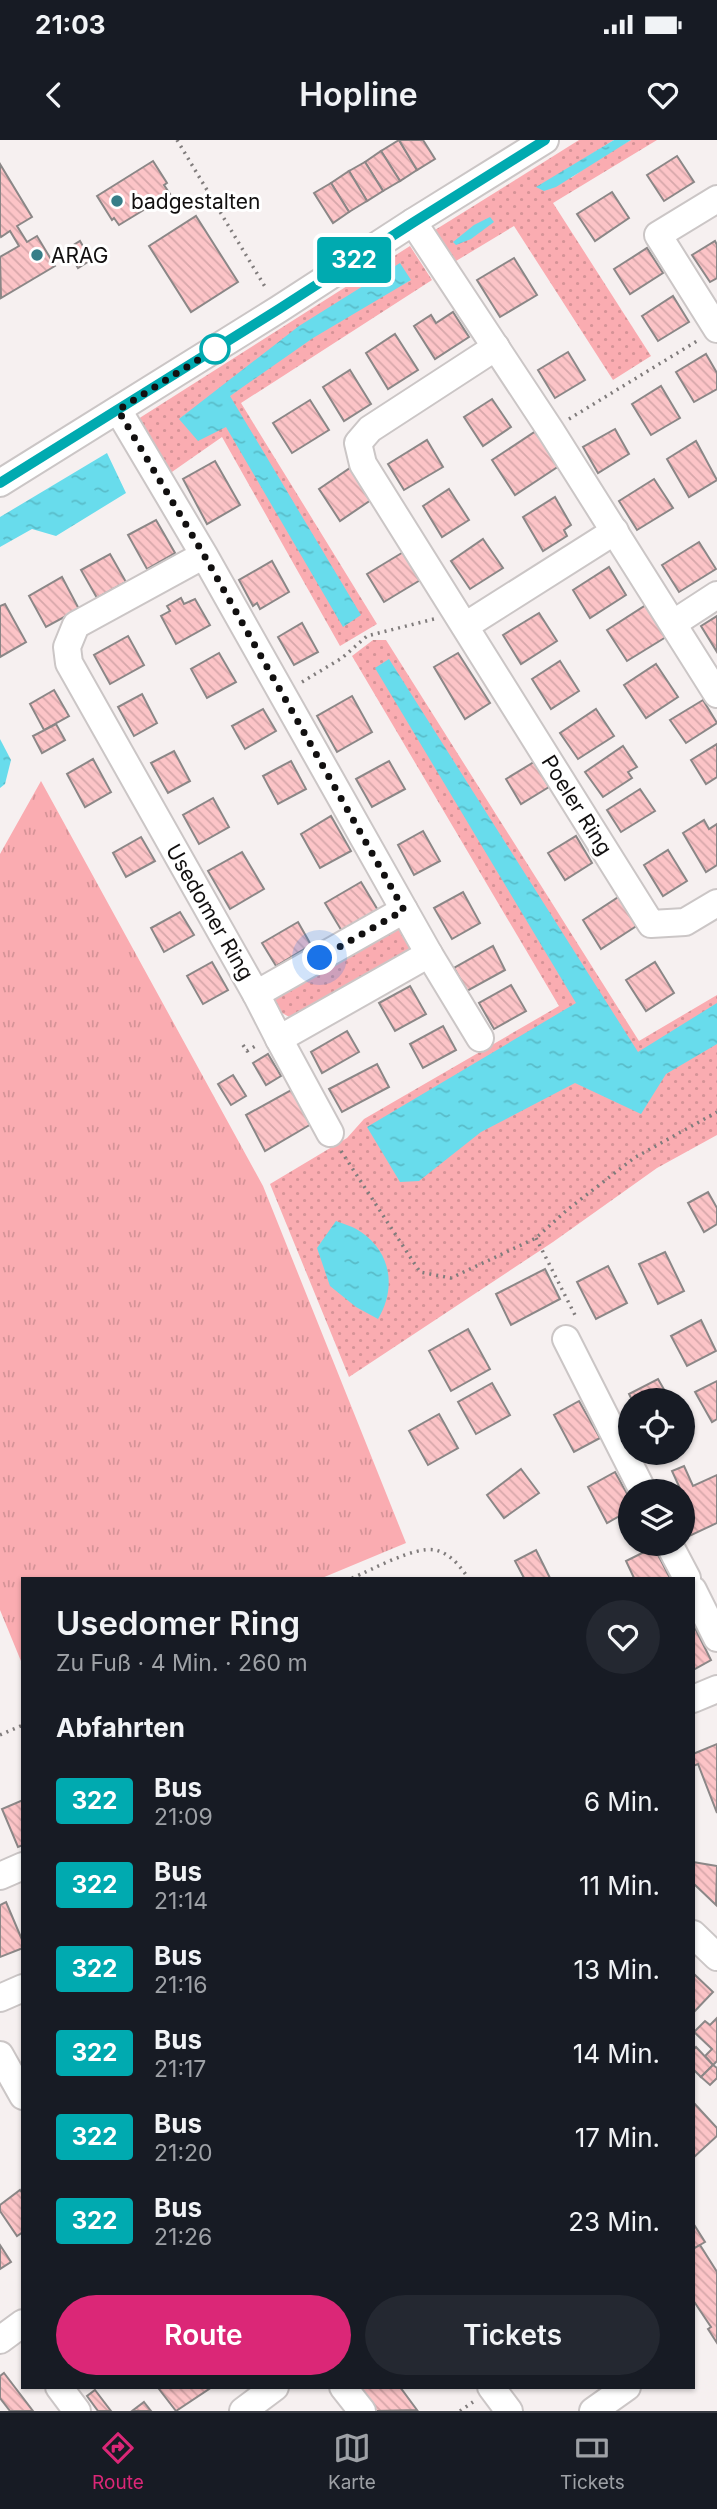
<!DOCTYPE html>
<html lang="de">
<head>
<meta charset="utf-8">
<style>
  :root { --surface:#171b24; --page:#242831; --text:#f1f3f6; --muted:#9ea1a6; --line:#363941; --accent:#db2777 }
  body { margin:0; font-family:Inter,sans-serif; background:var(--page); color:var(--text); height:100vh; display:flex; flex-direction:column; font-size:26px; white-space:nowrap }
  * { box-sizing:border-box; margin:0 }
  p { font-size:23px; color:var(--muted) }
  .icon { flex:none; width:38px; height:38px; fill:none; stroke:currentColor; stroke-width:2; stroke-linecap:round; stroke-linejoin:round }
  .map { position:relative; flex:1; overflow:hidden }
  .sheet { position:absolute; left:21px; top:1437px; width:674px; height:812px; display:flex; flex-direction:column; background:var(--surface); border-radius:0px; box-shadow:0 2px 5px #0004 }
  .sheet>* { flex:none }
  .badge { padding:0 14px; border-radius:5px; font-size:24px; line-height:46px }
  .controls { position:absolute; left:618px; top:1248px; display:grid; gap:14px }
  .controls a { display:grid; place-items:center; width:77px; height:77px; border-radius:50%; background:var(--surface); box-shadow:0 2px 5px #0004; font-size:35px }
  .you { position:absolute; width:35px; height:35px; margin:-18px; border:5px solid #fff; border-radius:50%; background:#1a73e8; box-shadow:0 0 0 10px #1a73e833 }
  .map>.badge { position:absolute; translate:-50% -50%; box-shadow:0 0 0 4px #fff }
  h2 { padding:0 35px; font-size:26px; line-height:63px }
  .round { display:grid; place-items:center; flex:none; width:74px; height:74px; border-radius:37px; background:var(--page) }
  .overview { display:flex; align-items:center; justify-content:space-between; height:119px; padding:0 35px }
  h1 { font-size:33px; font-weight:600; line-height:52px }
  .cta { display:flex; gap:14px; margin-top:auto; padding:14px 35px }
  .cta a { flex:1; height:80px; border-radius:42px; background:var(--accent); color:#fff; font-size:28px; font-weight:600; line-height:80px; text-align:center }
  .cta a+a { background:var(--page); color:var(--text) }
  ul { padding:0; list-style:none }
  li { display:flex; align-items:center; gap:21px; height:84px; padding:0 35px }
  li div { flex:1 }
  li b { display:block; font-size:26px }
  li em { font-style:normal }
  li .badge { min-width:77px; font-weight:700; text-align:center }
  .status { display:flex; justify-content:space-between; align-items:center; height:49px; padding:0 35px; background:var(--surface); direction:ltr }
  .status svg { height:19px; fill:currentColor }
  header { display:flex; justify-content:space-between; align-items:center; height:91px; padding:0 35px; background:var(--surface); font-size:32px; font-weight:600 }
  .tab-bar { display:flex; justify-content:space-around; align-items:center; height:98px; border-top:2px solid var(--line); background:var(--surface); font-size:19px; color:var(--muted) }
  .tab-bar a { display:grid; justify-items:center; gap:4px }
  .tab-bar .selected { color:var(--accent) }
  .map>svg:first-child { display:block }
  .grass { fill:url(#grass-tufts) }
  .park { fill:url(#park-dots) }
  .water { fill:url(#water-ripples) }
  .building { fill:url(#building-back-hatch); stroke:#8b8787; stroke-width:2 }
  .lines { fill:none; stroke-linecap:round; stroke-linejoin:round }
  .minor-casing { stroke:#cbc6c6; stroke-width:30 }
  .path { stroke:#807c7c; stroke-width:3.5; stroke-dasharray:2 5; stroke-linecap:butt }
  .minor { stroke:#fff; stroke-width:26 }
  .line-casing { stroke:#fff; stroke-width:16 }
  .line { stroke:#00aab0; stroke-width:10 }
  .walk { stroke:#121010; stroke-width:7; stroke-dasharray:0 12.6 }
  .poi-dot { fill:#377e88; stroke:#fff; stroke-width:2.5 }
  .stop-dot { fill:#fff; stroke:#00aab0; stroke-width:3.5 }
  .labels { text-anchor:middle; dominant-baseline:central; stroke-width:6; stroke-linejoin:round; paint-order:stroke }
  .poi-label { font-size:21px; fill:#121010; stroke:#fff; text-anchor:start }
  .street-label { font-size:21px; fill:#121010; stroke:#fff }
</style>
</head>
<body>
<div class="status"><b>21:03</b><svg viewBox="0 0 49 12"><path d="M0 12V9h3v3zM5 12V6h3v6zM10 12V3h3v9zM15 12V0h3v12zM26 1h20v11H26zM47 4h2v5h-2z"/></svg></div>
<header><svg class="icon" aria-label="back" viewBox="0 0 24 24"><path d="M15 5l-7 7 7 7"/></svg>Hopline<svg class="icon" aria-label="heart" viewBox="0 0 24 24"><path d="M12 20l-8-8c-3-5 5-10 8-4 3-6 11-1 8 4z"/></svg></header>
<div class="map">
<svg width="717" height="2271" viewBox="0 0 717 2271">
  <defs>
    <pattern id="grass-tufts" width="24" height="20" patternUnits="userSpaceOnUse" patternTransform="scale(1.75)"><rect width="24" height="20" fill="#faacb1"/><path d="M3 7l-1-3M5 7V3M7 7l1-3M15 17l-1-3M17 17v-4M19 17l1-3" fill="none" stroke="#d59397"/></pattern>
    <pattern id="park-dots" width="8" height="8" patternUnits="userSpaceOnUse" patternTransform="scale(1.75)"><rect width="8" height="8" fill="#faacb1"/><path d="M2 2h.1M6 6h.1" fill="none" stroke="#d59397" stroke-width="1.8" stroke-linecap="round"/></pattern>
    <pattern id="water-ripples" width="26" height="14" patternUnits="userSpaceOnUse" patternTransform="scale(1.75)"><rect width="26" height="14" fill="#68dcec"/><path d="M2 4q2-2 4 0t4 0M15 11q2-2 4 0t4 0" fill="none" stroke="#59bcc9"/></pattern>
    <pattern id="building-back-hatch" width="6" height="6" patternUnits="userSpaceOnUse" patternTransform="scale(1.75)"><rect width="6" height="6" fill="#fcc4c7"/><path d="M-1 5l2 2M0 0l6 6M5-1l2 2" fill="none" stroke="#d7a7aa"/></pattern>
  </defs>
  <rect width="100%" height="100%" fill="#f6f0f0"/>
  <path class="grass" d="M41,641l222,405 143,357 -84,35h-299v88l-23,-56v-756z"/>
  <g class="park">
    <path d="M579,0h35l-51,32 8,6 31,-22 29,-16h26l-104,63 98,153 -38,24 -99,-154 -58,35 -21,-31z"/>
    <path d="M410,106l22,34 -191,123 136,221 -37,22 -118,-209 -53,37 -31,-55z"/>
    <path d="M373,500h13l253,401 78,-46v140l-60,33 -104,74 -204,135 -79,-193 77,-46 17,-19 195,-113 -207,-350z"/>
    <path d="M399,780l14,31 -122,67 -16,-9 -5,-14z"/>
  </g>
  <g class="water">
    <path d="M614,0h17l-75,47 -12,4 -8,-4z"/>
    <path d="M490,77l4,5 -23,17 -15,6 -3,-3 21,-17z"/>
    <path d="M400,123l11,17 -98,58 -83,58 131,219 -18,12 -117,-200 -28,14 -19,-22 120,-93z"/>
    <path d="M107,313l19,40 -70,43 -24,-7 -32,18v-30z"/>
    <path d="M389,519l249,393 79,-49v41l-51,30 -25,40 -66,-31 -94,49 -62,49 -19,1 -33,-55 209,-124 -201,-335z"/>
    <path d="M0,599l11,21 -6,24 -5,4z"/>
    <path d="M336,1081c8,3 18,6 25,11 31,21 35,57 17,87l-22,-12 -26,-21 -13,-38z"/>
  </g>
  <g class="building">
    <path d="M399,0l18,30 -17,11 -19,-30z"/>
    <path d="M399,0h24l12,19 -18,11z"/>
    <path d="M381,11l19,30 -17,10 -18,-29z"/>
    <path d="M677,16l17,26 -30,19 -17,-26z"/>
    <path d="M153,21l14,22 -3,2 6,9 -51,31 -5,-7 -2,2 -15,-24z"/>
    <path d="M365,22l18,29 -16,10 -18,-30z"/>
    <path d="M0,24l32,53 -15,9 10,16 10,-6 18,30 -54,32 -1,-41 19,-11 -9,-15 -9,6 -1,-2z"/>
    <path d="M349,31l18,30 -18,11 -18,-29z"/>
    <path d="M331,43l18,29 -16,11 -19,-30z"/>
    <path d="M612,52l17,26 -34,23 -18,-27z"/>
    <path d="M196,76l42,66 -47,30 -42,-66z"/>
    <path d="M80,101l11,19 -13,8 -11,-19z"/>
    <path d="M715,101l2,4v33l-7,4 -18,-27z"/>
    <path d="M647,108l16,25 -33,21 -16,-25z"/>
    <path d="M514,118l23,37 -37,22 -23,-37z"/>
    <path d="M673,156l16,26 -31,19 -16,-25z"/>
    <path d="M453,172l16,25 -34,22 -21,-33 17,-11 5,8z"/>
    <path d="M395,194l23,36 -30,19 -22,-36z"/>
    <path d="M568,212l17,28 -30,18 -17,-28z"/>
    <path d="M706,214l11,19v16l-23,13 -18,-30z"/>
    <path d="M350,230l21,34 -27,17 -21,-34z"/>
    <path d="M661,246l19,32 -29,17 -19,-31z"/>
    <path d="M492,259l19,28 -28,19 -19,-29z"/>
    <path d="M310,260l19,30 -37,23 -19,-30z"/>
    <path d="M615,289l14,25 -31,19 -15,-26z"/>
    <path d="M536,291l23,35 -44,29 -23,-35z"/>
    <path d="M427,300l16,27 -39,23 -16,-26z"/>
    <path d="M696,301l21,39 -28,17 -22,-38z"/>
    <path d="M215,321l25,44 -33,19 -24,-45z"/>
    <path d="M350,328l21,32 -31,21 -21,-32z"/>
    <path d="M654,339l19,29 -36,22 -18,-29z"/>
    <path d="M449,349l20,31 -27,17 -19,-31z"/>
    <path d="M555,357l16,28 -7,5 3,6 -24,15 -20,-34z"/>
    <path d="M156,380l19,33 -28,16 -19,-34z"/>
    <path d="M483,399l20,29 -33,21 -19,-28z"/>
    <path d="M699,402l17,27 -37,23 -17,-27z"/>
    <path d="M405,411l17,28 -38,23 -17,-28z"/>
    <path d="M110,414l16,28 -29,16 -16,-28z"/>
    <path d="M272,421l17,31 -29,17 -3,-6 -4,3 -14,-26z"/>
    <path d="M609,427l17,28 -36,23 -17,-28z"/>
    <path d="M62,437l17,32 -33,18 -17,-31z"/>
    <path d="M181,458l3,6 11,-5 15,26 -34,19 -15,-28 9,-5 -3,-5z"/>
    <path d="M5,464l21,38 -26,15v-51z"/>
    <path d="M646,465l20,32 -39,24 -20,-31z"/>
    <path d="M539,473l18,28 -36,23 -18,-29z"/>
    <path d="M717,476v36l-16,-26z"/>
    <path d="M302,483l16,29 -24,13 -16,-28z"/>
    <path d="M128,496l16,29 -34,19 -16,-29z"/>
    <path d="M219,513l17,29 -29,16 -16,-29z"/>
    <path d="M458,513l32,50 -25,16 -31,-52z"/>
    <path d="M560,521l19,30 -28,18 -19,-30z"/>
    <path d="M656,524l22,33 -32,21 -22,-33z"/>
    <path d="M54,550l15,26 -25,14 -14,-26z"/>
    <path d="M142,554l15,29 -23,13 -16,-29z"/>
    <path d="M352,556l20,36 -35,20 -20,-36z"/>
    <path d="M703,560l14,23 -31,20 -16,-23z"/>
    <path d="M263,569l13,22 -31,18 -13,-23z"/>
    <path d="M596,569l18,27 -36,23 -18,-26z"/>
    <path d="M56,584l9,16 -23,13 -9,-17z"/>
    <path d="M717,604v33l-11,7 -15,-24z"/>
    <path d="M623,606l14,21 -9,5 4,6 -29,19 -18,-25z"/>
    <path d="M174,611l16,30 -22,12 -17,-30z"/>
    <path d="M93,619l18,33 -26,15 -18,-33z"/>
    <path d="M291,621l15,28 -28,15 -15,-28z"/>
    <path d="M389,621l16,28 -33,18 -16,-28z"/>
    <path d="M534,622l15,25 -28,17 -15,-25z"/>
    <path d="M640,649l15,22 -34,21 -14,-22z"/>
    <path d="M213,658l16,29 -30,17 -16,-29z"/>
    <path d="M331,676l20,35 -31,17 -19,-34z"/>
    <path d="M704,680l5,9 8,-5v41l-11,7 -23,-39z"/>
    <path d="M423,691l17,30 -26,14 -16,-30z"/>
    <path d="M576,696l16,27 -27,17 -17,-27z"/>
    <path d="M141,697l14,24 -29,16 -13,-24z"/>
    <path d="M668,710l19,31 -24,15 -19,-31z"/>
    <path d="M242,712l22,37 -34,20 -22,-38z"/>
    <path d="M361,742l18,30 -36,21 -18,-30z"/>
    <path d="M463,752l17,31 -28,16 -18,-31z"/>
    <path d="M620,756l18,29 -37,24 -18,-29z"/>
    <path d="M180,772l14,23 -30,17 -13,-24z"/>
    <path d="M298,782l13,23 -35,21 -14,-23z"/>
    <path d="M493,806l12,24 -38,21 -13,-23z"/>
    <path d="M212,822l16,28 -25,14 -16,-28z"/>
    <path d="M655,822l19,31 -28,18 -20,-31z"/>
    <path d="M511,845l15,26 -32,18 -15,-26z"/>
    <path d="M410,846l16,28 -31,17 -16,-28z"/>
    <path d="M443,886l13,24 -33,18 -13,-24z"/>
    <path d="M347,891l12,21 -37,21 -11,-21z"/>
    <path d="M268,914l13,22 -15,9 -13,-22z"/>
    <path d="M377,924l12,23 -47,25 -13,-23z"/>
    <path d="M233,935l13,21 -15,9 -13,-21z"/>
    <path d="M293,949l20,34 -48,28 -19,-36z"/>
    <path d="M708,1052l9,16v16l-13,8 -16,-29z"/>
    <path d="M665,1112l19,39 -26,13 -19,-40z"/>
    <path d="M608,1126l19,37 -31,16 -19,-37z"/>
    <path d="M545,1129l15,30 -49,26 -15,-31z"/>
    <path d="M701,1180l15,31 -29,15 -16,-30z"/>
    <path d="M468,1189l22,40 -39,22 -22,-40z"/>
    <path d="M658,1239l12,21h-38l-3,-6z"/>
    <path d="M717,1241v38l-5,3 -17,-30z"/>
    <path d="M492,1243l18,32 -34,19 -18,-32z"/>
    <path d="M579,1261l21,37 -26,14 -20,-37z"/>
    <path d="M439,1274l19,34 -30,17 -19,-34z"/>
    <path d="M684,1326l9,20 24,-11v48l-32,15 -3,-30 6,-2 -16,-35z"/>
    <path d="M521,1329l18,24 -35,25 -17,-23z"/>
    <path d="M615,1332l15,27v11l-23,13 -19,-36z"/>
    <path d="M654,1407l16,31h-36l-8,-17z"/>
    <path d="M536,1410l14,28h-26l-9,-17z"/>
    <path d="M693,1484l18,36 -18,10z"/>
    <path d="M717,1604v69l-19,-49 -5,2v-12z"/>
    <path d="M23,1660v45l-5,2 -16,-38z"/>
    <path d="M693,1722l24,4 -1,39 -23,-22z"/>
    <path d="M6,1762l17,40v6l-23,9v-52z"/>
    <path d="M694,1834l19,18 -20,21v-38z"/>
    <path d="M717,1878v43l-4,4 -8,-9 7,-7 -18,-17 11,-11 5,4z"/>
    <path d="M696,1907l17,18 -12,12 -8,-8v-19z"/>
    <path d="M713,1925l4,3v10l-7,7 -9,-8z"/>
    <path d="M693,1962l24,26v8l-24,22z"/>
    <path d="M20,2050l3,4v38l-6,4 -17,-25v-6z"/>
    <path d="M693,2083l12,19 -12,7z"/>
    <path d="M0,2105l11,17 -11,7z"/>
    <path d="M700,2105l17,27v71l-9,-14 3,-2 -18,-27v-51z"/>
    <path d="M4,2233l29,38h-23l-10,-13v-22z"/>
    <path d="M162,2247h45l2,2 -33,22 -17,-22z"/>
    <path d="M357,2247h43l17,23 -42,1z"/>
    <path d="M95,2250l16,21h-13l-11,-15z"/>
    <path d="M144,2262l7,9h-19z"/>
  </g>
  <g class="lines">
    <g class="minor-casing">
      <g id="minor">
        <path d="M717,59l-59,36 59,94"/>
        <path d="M413,82l138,209 166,263"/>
        <path d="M496,207l-126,82 -12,14 5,21 288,460 34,-2 32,-19"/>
        <path d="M118,270l86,145 225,399 -150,85 -23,-45 -187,-331 -2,-16 9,-22 128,-70"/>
        <path d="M0,343l279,-174 134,-87 132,-82"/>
        <path d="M674,483l43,-28"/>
        <path d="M465,486l150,-95"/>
        <path d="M429,814l51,84"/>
        <path d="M256,854l148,-84"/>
        <path d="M279,899l51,94"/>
        <path d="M566,1199l77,152"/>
        <path d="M669,1404l18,34"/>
        <path d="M693,1450l24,48"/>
        <path d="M693,1559l24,-10"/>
        <path d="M0,1736l23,-10"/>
        <path d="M693,1794l24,23"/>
        <path d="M0,1858l23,-10"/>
        <path d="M0,1915l23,41"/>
        <path d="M0,2200l23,-17"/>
        <path d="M59,2247l18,24"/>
        <path d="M343,2247l19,24"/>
        <path d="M491,2247l18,24"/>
        <path d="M243,2271l32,-24"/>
        <path d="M593,2271l34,-24"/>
      </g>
    </g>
    <g class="path">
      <path d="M177,0l90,150"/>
      <path d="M569,279l128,-78"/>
      <path d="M302,542l40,-24 25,-22 67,-17"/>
      <path d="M243,905l4,6 10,-6"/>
      <path d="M341,1011l79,121 31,6 85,-40 31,-28 67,-52 83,-46"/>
      <path d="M536,1098l41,81"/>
      <path d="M352,1438c20,-8 62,-32 83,-28 15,3 26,17 33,28"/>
      <path d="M0,1595l23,-10"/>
      <path d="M460,2271l13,-9"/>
    </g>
    <use href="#minor" class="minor"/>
  </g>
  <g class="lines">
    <g class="line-casing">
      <path id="line" d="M0,343l279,-174 135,-87 131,-82"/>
    </g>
    <use href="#line" class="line"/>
    <path class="walk" d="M215,209l2,-1 -99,62 86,145 200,355 -84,48"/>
  </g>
  <g class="poi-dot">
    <circle cx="117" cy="61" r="7"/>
    <circle cx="37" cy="115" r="7"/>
  </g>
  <circle class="stop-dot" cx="215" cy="209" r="14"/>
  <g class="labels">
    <g class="poi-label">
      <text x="131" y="61">badgestalten</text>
      <text x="51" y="115">ARAG</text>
    </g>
    <g class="street-label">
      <text transform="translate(577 665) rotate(58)">Poeler Ring</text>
      <text transform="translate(210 772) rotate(60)">Usedomer Ring</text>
    </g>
  </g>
</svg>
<div class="controls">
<a><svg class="icon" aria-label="locate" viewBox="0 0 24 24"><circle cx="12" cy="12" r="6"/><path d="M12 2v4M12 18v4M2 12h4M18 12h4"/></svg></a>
<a><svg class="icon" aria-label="layers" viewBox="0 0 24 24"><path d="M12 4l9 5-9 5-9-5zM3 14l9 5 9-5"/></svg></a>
</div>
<div class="you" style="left:320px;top:818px"></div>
<b class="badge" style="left:354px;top:120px;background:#00aab0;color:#fff">322</b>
<section class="sheet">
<div class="overview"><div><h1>Usedomer Ring</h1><p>Zu Fuß · 4 Min. · 260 m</p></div><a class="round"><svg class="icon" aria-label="heart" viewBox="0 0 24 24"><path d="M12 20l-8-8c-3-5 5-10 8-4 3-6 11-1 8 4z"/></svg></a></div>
<h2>Abfahrten</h2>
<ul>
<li><span class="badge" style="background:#00aab0;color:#fff">322</span><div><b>Bus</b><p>21:09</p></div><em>6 Min.</em></li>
<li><span class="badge" style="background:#00aab0;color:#fff">322</span><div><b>Bus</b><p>21:14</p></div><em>11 Min.</em></li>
<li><span class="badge" style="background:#00aab0;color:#fff">322</span><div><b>Bus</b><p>21:16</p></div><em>13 Min.</em></li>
<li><span class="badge" style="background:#00aab0;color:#fff">322</span><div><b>Bus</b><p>21:17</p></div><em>14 Min.</em></li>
<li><span class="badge" style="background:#00aab0;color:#fff">322</span><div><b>Bus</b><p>21:20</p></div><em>17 Min.</em></li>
<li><span class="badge" style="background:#00aab0;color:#fff">322</span><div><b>Bus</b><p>21:26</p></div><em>23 Min.</em></li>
</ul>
<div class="cta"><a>Route</a><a>Tickets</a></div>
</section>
</div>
<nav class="tab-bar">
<a class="selected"><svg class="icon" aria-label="directions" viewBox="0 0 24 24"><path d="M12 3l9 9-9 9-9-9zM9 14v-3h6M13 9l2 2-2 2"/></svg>Route</a>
<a><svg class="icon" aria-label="map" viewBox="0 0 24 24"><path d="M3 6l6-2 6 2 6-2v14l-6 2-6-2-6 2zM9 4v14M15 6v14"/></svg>Karte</a>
<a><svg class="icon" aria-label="tickets" viewBox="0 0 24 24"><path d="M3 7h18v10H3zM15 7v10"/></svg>Tickets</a>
</nav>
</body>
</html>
